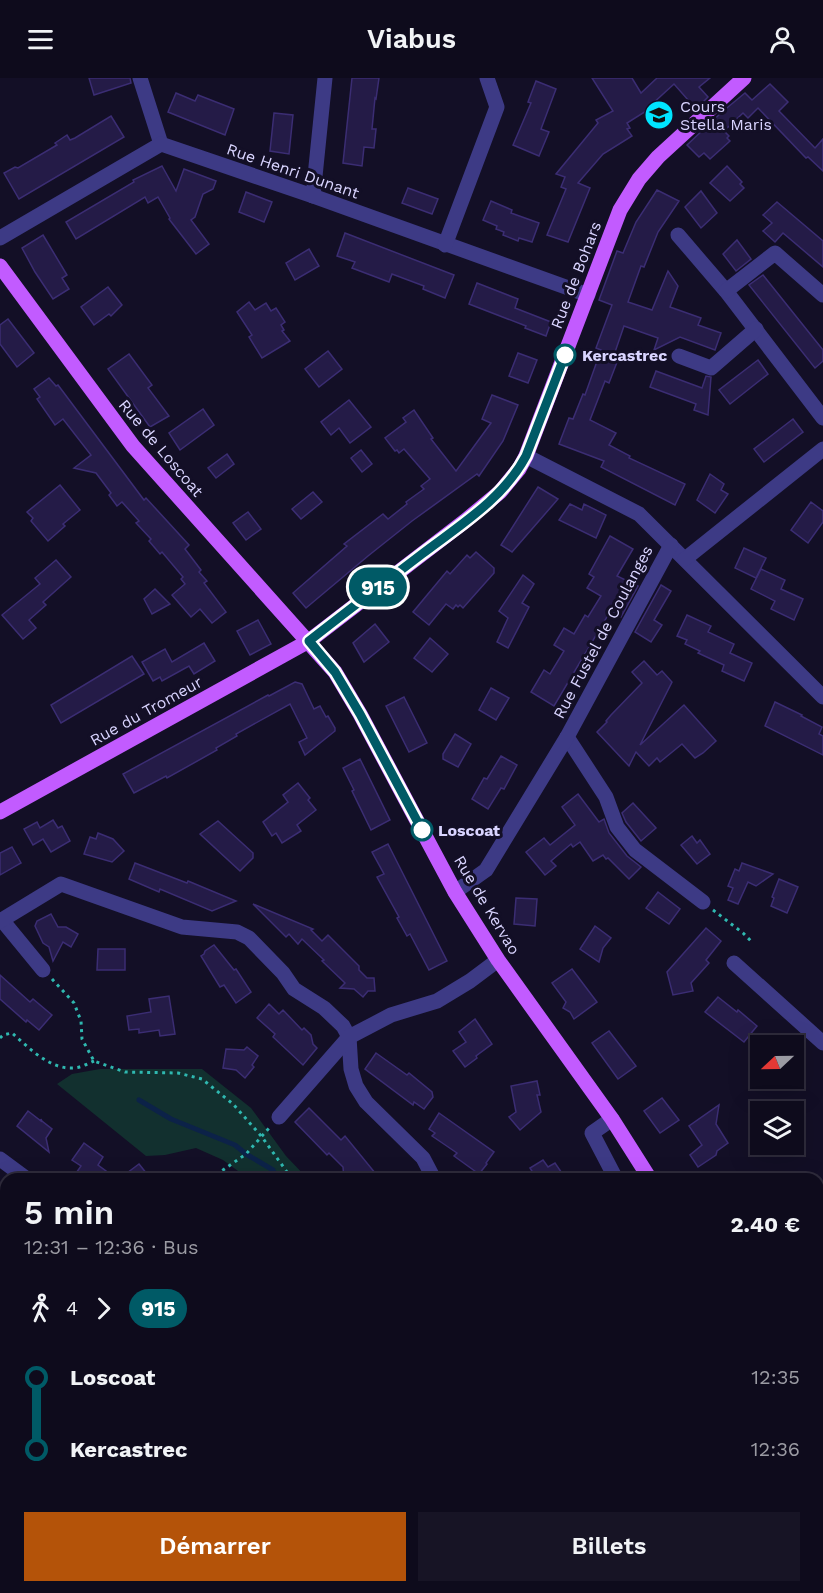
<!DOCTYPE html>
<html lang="fr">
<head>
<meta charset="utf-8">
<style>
  :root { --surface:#0e0b1c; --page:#171425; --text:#f1f3f6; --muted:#9b9ba3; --line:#2e2b3b; --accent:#b45309 }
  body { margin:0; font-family:"Work Sans",sans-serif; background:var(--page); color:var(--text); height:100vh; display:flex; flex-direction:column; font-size:22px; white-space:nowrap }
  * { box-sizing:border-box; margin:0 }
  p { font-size:20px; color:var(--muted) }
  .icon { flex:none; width:33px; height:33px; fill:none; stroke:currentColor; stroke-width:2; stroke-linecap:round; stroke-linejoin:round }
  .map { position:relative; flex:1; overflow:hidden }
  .sheet { position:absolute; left:0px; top:1095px; width:824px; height:420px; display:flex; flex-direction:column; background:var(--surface); border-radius:18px 18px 0 0; box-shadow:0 6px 24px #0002,0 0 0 2px var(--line) }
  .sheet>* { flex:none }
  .badge { padding:0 12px; border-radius:20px; font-size:21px; line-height:39px }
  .needle { width:39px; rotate:248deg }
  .fabs { position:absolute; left:750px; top:957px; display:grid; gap:12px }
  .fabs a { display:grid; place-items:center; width:54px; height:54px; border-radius:0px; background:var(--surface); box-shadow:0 6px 24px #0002,0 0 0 2px var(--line); font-size:30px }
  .map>.badge { position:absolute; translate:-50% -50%; box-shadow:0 0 0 3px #fff }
  .legs { display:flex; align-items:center; gap:9px; height:66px; padding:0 24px; font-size:20px }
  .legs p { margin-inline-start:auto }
  .overview { display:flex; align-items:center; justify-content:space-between; height:102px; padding:0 24px }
  h1 { font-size:33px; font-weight:600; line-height:45px }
  .action { display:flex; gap:12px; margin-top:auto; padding:12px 24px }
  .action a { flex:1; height:69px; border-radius:0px; background:var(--accent); color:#fff; font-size:24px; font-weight:600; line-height:69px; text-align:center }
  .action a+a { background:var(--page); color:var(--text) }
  ul { padding:0 24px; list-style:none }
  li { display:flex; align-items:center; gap:21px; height:72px; font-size:22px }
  li i { display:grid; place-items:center; width:9px; height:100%; margin:0 8px; background:currentColor }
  li i::after { content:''; width:15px; height:15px; margin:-8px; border:4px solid; border-radius:50%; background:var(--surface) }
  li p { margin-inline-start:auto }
  li:first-child i { background:linear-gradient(#0000 50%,currentColor 0) }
  li:last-child i { background:linear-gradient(currentColor 50%,#0000 0) }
  header { display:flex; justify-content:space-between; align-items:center; height:78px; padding:0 24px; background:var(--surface); font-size:27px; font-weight:600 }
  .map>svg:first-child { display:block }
  .green { fill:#12302f }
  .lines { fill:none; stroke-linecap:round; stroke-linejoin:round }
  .stream { stroke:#0c2248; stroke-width:5 }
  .building { fill:#241b47; stroke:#3b2d73; stroke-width:1.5 }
  .path { stroke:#2fb8b0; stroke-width:3; stroke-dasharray:3 4.5; stroke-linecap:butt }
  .minor { stroke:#3d3a85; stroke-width:15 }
  .major { stroke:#c25bff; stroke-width:15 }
  .line-1-casing { stroke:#fff; stroke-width:14 }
  .line-1 { stroke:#005a66; stroke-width:9 }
  .stop-1-dot { fill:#fff; stroke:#005a66; stroke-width:3 }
  .labels { text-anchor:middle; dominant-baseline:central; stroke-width:6; stroke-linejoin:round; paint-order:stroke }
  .poi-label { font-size:16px; fill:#d9d4ff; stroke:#130f26; text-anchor:start }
  .street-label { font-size:16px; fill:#d9d4ff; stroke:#130f26 }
  .stop-label { font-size:16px; font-weight:bold; fill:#d9d4ff; stroke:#130f26; text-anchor:start }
</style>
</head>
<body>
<header><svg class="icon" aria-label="menu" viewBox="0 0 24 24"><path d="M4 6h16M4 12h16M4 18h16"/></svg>Viabus<svg class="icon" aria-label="person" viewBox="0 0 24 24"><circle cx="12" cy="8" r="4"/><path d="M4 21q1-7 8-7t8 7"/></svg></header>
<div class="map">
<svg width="823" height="1515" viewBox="0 0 823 1515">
  <rect width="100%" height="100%" fill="#130f26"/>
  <g class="green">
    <path d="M100,991h102l49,39 35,48 22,23h-59l-26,-19 -27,-12 -31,7 -19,1 -89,-72 15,-10z"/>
    <path d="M0,1190l6,13v278l-6,-18z"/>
    <path d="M27,1509h55l11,6 16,-6h63l-10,6h-128z"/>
  </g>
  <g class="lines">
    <path class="stream" d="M139,1022l32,19 64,26 11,9 27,16 4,9"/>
  </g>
  <g class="building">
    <path d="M89,0h41l1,5 -37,12z"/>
    <path d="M352,0h27l-3,21 -1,-1 -3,31h4l-2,19 -10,-1 -2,19 -19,-3z"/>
    <path d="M592,0h40l9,15 16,-15h53l-11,9 9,10 -12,12 -22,-25 -24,22 1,2 -24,15 3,5 -3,1 5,7 -29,18 -25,29 12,5 -22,54 -21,-7 19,-46 -5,-2 4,-10 -9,-3 42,-51 -2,-3 17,-9z"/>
    <path d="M536,3l20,8 -15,40 8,3 -10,24 -26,-11 18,-42 -3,-1z"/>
    <path d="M770,6l18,18 -9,9 36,37 8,-9v32l-15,-14 -2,1 -48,-50 -10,10 -5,-5 -19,18 5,5 -2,2 3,3 -20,18 -6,-6 -5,4 -12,-12 35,-33 23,-19 7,7z"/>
    <path d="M176,15l19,8 3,-6 36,14 -9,26 -57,-23z"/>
    <path d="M274,35l19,2 -4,39 -19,-3z"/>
    <path d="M111,38l13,21 -105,62 -15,-26 11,-6 3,1 39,-23 -2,-2 12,-8 3,5 5,-2z"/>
    <path d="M162,88l14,25 8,-22 32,12 -3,8 -10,5 -8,23 -4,3 18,24 -13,10 -27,-35 1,-1 -12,-21 -10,6 -3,-6 -69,42 -10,-17 68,-40 -1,-2z"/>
    <path d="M727,88l15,16 -2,2 4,4 -14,13 -20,-18z"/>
    <path d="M408,110l30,11 -6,15 -30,-11z"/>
    <path d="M657,112l22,11 -21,31 -14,35 -3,-1 -13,36 24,8 16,-39 10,15 -8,21 31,11 -3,7 23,8 -6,17 -35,-13 -26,13 4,-12 -34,-12 -10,29 5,2 -10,26 -4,-2 -15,39 26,13 -7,12 21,11 -1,2 56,26 -10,21 -74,-38 3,-6 -45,-17 10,-26 4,1 10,-25 2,1 16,-45 -5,-2 16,-43 -13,-5 18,-49 6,2 13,-31z"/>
    <path d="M701,113l16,22 -16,15 -16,-21z"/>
    <path d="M246,114l26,10 -8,20 -25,-10z"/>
    <path d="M491,123l21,9 -1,3 28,10 -7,19 -13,-4 -1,3 -15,-6 1,-3 -8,-3 1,-3 -14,-6z"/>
    <path d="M777,124l46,39v26l-40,-34 -8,9 -12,-11 9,-8 -9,-8z"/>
    <path d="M345,155l109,42 -9,23 -22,-9 1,-3 -32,-12 -3,8 -37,-14 3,-6 -18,-6z"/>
    <path d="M43,157l24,40 -5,3 7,11 -16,10 -18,-27 -13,-24z"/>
    <path d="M737,162l14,19 -15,12 -13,-17z"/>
    <path d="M309,171l10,17 -24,14 -9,-17z"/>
    <path d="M763,197l60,75v11l-8,7 -66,-83z"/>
    <path d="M477,205l41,16 -3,9 36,14 -5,14 -21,-8 1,-2 -57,-22z"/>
    <path d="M108,209l14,18 -11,11 -2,-2 -15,11 -13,-18z"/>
    <path d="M249,224l6,8 11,-7 5,8 5,-3 9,14 -4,3 3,5 -2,1 8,10 -28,17 -13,-21 3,-2 -15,-23z"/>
    <path d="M8,241l26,34 -17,14 -17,-23v-19z"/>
    <path d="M328,273l14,18 -23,18 -14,-18z"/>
    <path d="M518,275l19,7 -9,23 -19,-7z"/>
    <path d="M129,276l23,31 -4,3 21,28 -19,11 -42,-58z"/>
    <path d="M758,282l10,14 -38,30 -11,-14z"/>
    <path d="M656,293l46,17 4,-12 5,1 -3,38 -14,-5 2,-6 -46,-17z"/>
    <path d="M49,300l7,8 2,-1 12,16 74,99 2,-2 43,47 -4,4 16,21 -2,2 8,9 -3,2 22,29 -14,11 -12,-14 -9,8 -19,-22 13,-11 -4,-5 2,-2 -21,-25 -2,2 -11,-13 2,-2 -15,-16 3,-2 -17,-19 -5,4 -8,-11 2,-2 -15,-20 -22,-5 17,-13 -28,-36 -8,6 -18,-26 3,-2 -6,-8z"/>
    <path d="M492,317l26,10 -15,36 -24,35 -2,-2 -65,47 -44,35 -62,52 -13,-15 54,-47 -3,-2 39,-30 5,5 19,-15 -1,-2 18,-13 -3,-3 9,-7 -26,-30 -5,4 -2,-3 -2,1 -10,-13 21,-16 -3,-4 11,-8 19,28 -2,1 25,32 35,-48 -9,-4z"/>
    <path d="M349,322l22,27 -21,16 -11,-15 -8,7 -10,-13z"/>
    <path d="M203,331l11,16 -34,25 -11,-17z"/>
    <path d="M793,341l10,13 -39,30 -10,-13z"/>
    <path d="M361,372l11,14 -10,8 -11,-14z"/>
    <path d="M227,376l7,10 -18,14 -8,-10z"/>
    <path d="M710,396l14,10 -3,6 7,4 -13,19 -18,-13z"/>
    <path d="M60,407l20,25 -17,14 2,2 -17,15 -17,-20 2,-3 -6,-6z"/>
    <path d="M538,409l20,12 -46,53 -11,-7z"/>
    <path d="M313,414l9,10 -21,17 -9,-10z"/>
    <path d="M811,424l12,9v11l-15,21 -17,-13z"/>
    <path d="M570,426l12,6 2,-6 22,11 -10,23 -37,-18z"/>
    <path d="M248,434l13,17 -15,11 -13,-17z"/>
    <path d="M610,458l23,13 -16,27 21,10 -17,31 -10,-7 -57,96 -23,-14 13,-22 6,4 14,-23 -10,-6 10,-17 10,6 11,-19 3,2 13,-21 -14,-8 7,-11 -5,-3z"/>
    <path d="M744,470l22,10 -10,20 -21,-10z"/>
    <path d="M476,474l18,16v5l-31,35 -3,-3 -2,2 -2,-2 -3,4 -7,-5 -17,21 -16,-13 34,-41 3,3 17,-19 3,3z"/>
    <path d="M56,482l15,17 -28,25 3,3 -17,15 7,8 -13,11 -21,-24 38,-31 -5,-6z"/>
    <path d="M761,491l24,11 -4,9 22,10 -9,21 -23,-11 4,-8 -24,-12z"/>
    <path d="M523,497l11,9 -12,19 7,4 -21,41 -11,-6 11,-24 -9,-7z"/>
    <path d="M661,507l10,6 -17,29 8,5 -11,17 -16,-10z"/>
    <path d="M155,511l15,15 -18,10 -8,-15z"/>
    <path d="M687,537l24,11 -3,6 26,12 -4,9 22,10 -8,18 -22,-10 2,-6 -26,-12 2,-2 -15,-7 2,-4 -10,-4z"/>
    <path d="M258,542l13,24 -21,11 -13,-24z"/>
    <path d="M375,546l14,18 -25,20 -11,-19z"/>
    <path d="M430,560l18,16 -16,18 -18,-14z"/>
    <path d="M204,565l11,18 -21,13 -5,-8 -27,15 -2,-4 -7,4 -11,-19 23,-13 7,13z"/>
    <path d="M132,578l12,18 -83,49 -10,-18z"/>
    <path d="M644,583l13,14 5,-4 10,11 -32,63 44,-40 32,36 -13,12 -8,5 -13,-14 -22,18 -3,-4 -8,8 -13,-14 -7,14 -32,-34 10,-10 -1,-1 5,-6 31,-32 -10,-11z"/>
    <path d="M295,604l7,2 12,25 6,-3 6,11 2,-1 7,12v3l-30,24 -6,-13 8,-4 -17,-34 -54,30 1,2 -21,12 1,2 -50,28 -1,-2 -32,17 -11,-19 145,-79 1,1z"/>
    <path d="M491,610l18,10 -13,22 -17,-10z"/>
    <path d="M404,619l23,46 -18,9 -23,-46z"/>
    <path d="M775,624l27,13 -1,1 21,11 -3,7 4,2v19l-58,-29z"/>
    <path d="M455,656l16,10 -13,23 -15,-8v-5z"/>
    <path d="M501,678l16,9 -13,24 -3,-1 -13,21 -16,-10 12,-21 3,1z"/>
    <path d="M360,681l30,61 -19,10 -19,-39 2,-1 -11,-22z"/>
    <path d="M298,705l12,15 -2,2 8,10 -19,15 4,6 -19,12 -6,-10 -4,3 -9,-14 25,-20 -5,-7z"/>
    <path d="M578,716l21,28 5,-3 5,14 18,23 14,11 -12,12 -21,-21 -2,1 -3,-4 -10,6 -13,-19 -7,5 -2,-3 -20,17 5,5 -11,9 -19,-23 18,-14 6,7 25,-20 -13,-18z"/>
    <path d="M633,725l23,25 -15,13 -15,-19 -4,-9z"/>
    <path d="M53,742l5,8 4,-2 8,15 -19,11 -8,-13 -10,6 -9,-16 13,-7 3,6z"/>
    <path d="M218,743l35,32v5l-13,13 -40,-37z"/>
    <path d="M98,755l15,6 11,12 -12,11 -28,-8 6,-17 6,2z"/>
    <path d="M692,758l5,7 3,-3 10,14 -13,10 -16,-19z"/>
    <path d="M388,766l59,117 -18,9 -19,-36 -3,2 -10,-18 2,-1 -22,-40 7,-3 -12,-22z"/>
    <path d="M12,769l9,16 -21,12v-22z"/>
    <path d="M135,785l52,20 1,-2 48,20 -24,10 -52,-22 -1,3 -30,-13z"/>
    <path d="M742,785l31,11 -17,12 -8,-4 -10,22 -10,-4 5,-12 -5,-2 7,-17 4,2z"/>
    <path d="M779,801l19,8 -11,26 -16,-7 3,-8 -2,-1z"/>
    <path d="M658,814l22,17 -11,15 -23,-16z"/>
    <path d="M516,820l21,1 -2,27 -21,-2z"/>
    <path d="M253,826l60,25 -2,1 11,11 6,-6 31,31v4l8,8h7l1,13h-7l-5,6 -9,-8 -14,-1 5,-5 -23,-22 2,-1 -22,-21 -4,5 -9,-10 -3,3z"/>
    <path d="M51,836l7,13h8l12,7 -7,13 -8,-5 -10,19 -4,-14 -6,-4 -8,-17 2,-5z"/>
    <path d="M595,848l16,12 -8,10 -4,14 -19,-13z"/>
    <path d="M706,850l15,13 -15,19 3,3 -18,20 2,8 -20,4 -6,-23z"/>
    <path d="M214,867l20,25 2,-1 15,23 -15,11 -12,-18 -4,2 -19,-31 3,-2 1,-3z"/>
    <path d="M98,871h27v21h-28z"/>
    <path d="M572,891l25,33 -23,17 -4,-7 -7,-4 3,-6 -14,-19z"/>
    <path d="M0,897l30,27 3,-3 19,16 -13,15 -12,-10 -1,2 -26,-23z"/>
    <path d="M169,918l6,38 -15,2 -1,-6 -20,3v-4l-10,1 -2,-14 24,-4 -2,-13z"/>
    <path d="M718,919l19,15 1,-2 19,16 -13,16 -39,-30z"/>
    <path d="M269,926l10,10 4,-4 19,20 2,-2 7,7 2,9 4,4 -14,17 -30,-28 2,-3 -18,-16z"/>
    <path d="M475,941l17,25 -16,12 1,2 -12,9 -12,-16 13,-9 -7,-10z"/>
    <path d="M609,953l27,35 -18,13 -26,-36z"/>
    <path d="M247,969l11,9 -6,9 2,2 -9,11 -9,-8 -13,-2 3,-19 18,1z"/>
    <path d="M376,975l31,22 2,-2 23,19 1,5 -9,12 -10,-7 -1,3 -48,-36z"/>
    <path d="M537,1003l3,14h-3l4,17 -21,18 -11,-13 7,-5 -5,-26z"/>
    <path d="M662,1020l17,22 -19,13 -16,-22z"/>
    <path d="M719,1027l-3,19 12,19 -11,8 -1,4 -18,12 -8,-12 12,-10 -13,-19z"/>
    <path d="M309,1030l32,32 4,-4 35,43h-23l-6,-7 -7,7 -1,-12 -14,-14 -2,2 -32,-33z"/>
    <path d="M28,1033l13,10v-2l1,2 10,8 -6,9 3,14 -32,-26z"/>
    <path d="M439,1035l55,39 -8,11 1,1 -8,10 -25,-18 3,-3 -25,-17 3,-3 -6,-4z"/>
    <path d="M84,1065l19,14 -5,8 19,14h-45l9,-13 -9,-6z"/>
    <path d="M543,1082l5,7 7,-4 11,16h-35l4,-3 -5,-8z"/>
    <path d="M139,1086l12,15h-32z"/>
  </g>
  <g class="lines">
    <g class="path">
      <path d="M713,832l30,23 8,8"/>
      <path d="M52,901l22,24 7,18 1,18 12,22 31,11 53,1 24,6 31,25 29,33 30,42"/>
      <path d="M0,960l3,-3 9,-2c16,14 37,36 60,35 8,0 15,-4 22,-7"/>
      <path d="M210,1101l36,-25 24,-27"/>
      <path d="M0,1250l6,18 -6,30"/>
      <path d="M0,1358l6,28"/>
      <path d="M58,1509l7,6"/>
      <path d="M136,1515l10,-6"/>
    </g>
    <g class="minor">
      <path d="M140,0l21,66"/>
      <path d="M313,118l12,-118"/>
      <path d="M678,157l48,56 97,127"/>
      <path d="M0,160l161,-94 152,52 275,99"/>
      <path d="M445,167l52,-138 -10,-29"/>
      <path d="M726,213l49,-38 48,42"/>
      <path d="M679,278l32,12 45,-39"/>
      <path d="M526,378l113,58 184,183"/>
      <path d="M685,481l138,-110"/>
      <path d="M567,659l39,60 11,30 18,23 68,52"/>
      <path d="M455,814l31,-22 81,-133 104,-192"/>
      <path d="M2,842l41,50"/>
      <path d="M0,843l61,-37 121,43 55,5 12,6 34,35 11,16 30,19 19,18 6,11 2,32 5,17 10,16 57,56 11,21"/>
      <path d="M734,885l89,80"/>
      <path d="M279,1039l70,-80 42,-22 46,-14 33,-20 28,-21"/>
      <path d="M612,1041l-20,14 24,46"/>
      <path d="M0,1081l27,20"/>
      <path d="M818,1264l5,3"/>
      <path d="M630,1515l3,-6"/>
    </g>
    <g class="major">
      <path d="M0,188l133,180 202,226 25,42 95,178 43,68 114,159 38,60"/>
      <path d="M0,734l309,-171 156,-120 35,-29 19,-23 7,-13 94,-246 19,-31 19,-22 86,-79"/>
      <path d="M0,1512l4,3"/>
      <path d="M553,1515l1,-6"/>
    </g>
  </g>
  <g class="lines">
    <g class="line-1-casing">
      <path id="line-1" d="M422,752l-62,-116 -25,-42 -26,-31c37,-29 75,-58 113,-87 38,-29 81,-55 104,-98l39,-101"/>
    </g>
    <use href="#line-1" class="line-1"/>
  </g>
  <defs>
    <g id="school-disc" transform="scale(1.5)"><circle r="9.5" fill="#00e5ff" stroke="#130f26"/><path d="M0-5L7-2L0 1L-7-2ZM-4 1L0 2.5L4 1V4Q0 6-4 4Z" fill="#111"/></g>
  </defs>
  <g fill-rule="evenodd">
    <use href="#school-disc" x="659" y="37"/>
  </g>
  <g class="stop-1-dot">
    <circle cx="565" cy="277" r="10"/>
    <circle cx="422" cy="752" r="10"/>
  </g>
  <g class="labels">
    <g class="poi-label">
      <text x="680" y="28">Cours<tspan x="680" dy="18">Stella Maris</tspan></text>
    </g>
    <g class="street-label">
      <text transform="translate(293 93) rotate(19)">Rue Henri Dunant</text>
      <text transform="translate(576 197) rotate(-69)">Rue de Bohars</text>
      <text transform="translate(161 370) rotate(50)">Rue de Loscoat</text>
      <text transform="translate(603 554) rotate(-62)">Rue Fustel de Coulanges</text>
      <text transform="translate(146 633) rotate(-29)">Rue du Tromeur</text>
      <text transform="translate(487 827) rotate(59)">Rue de Kervao</text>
    </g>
    <g class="stop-label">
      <text x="582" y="277">Kercastrec</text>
      <text x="438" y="752">Loscoat</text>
    </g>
  </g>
</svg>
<div class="fabs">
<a><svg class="needle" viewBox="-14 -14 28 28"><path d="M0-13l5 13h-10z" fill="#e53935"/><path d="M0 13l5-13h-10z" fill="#9b9ba3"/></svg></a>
<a><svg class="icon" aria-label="layers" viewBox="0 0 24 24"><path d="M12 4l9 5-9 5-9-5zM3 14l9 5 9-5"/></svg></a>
</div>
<b class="badge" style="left:378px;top:509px;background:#005a66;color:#fff">915</b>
<section class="sheet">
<div class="overview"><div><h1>5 min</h1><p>12:31 – 12:36 · Bus</p></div><b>2.40 €</b></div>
<div class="legs"><svg class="icon" aria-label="walk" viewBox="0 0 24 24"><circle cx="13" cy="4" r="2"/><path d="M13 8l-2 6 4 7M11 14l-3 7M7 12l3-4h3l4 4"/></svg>4<svg class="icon" aria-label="forward" viewBox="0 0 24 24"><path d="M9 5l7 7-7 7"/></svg><b class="badge" style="background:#005a66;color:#fff">915</b></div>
<ul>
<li><i style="color:#005a66"></i><b>Loscoat</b><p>12:35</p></li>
<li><i style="color:#005a66"></i><b>Kercastrec</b><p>12:36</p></li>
</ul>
<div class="action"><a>Démarrer</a><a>Billets</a></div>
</section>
</div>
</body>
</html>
